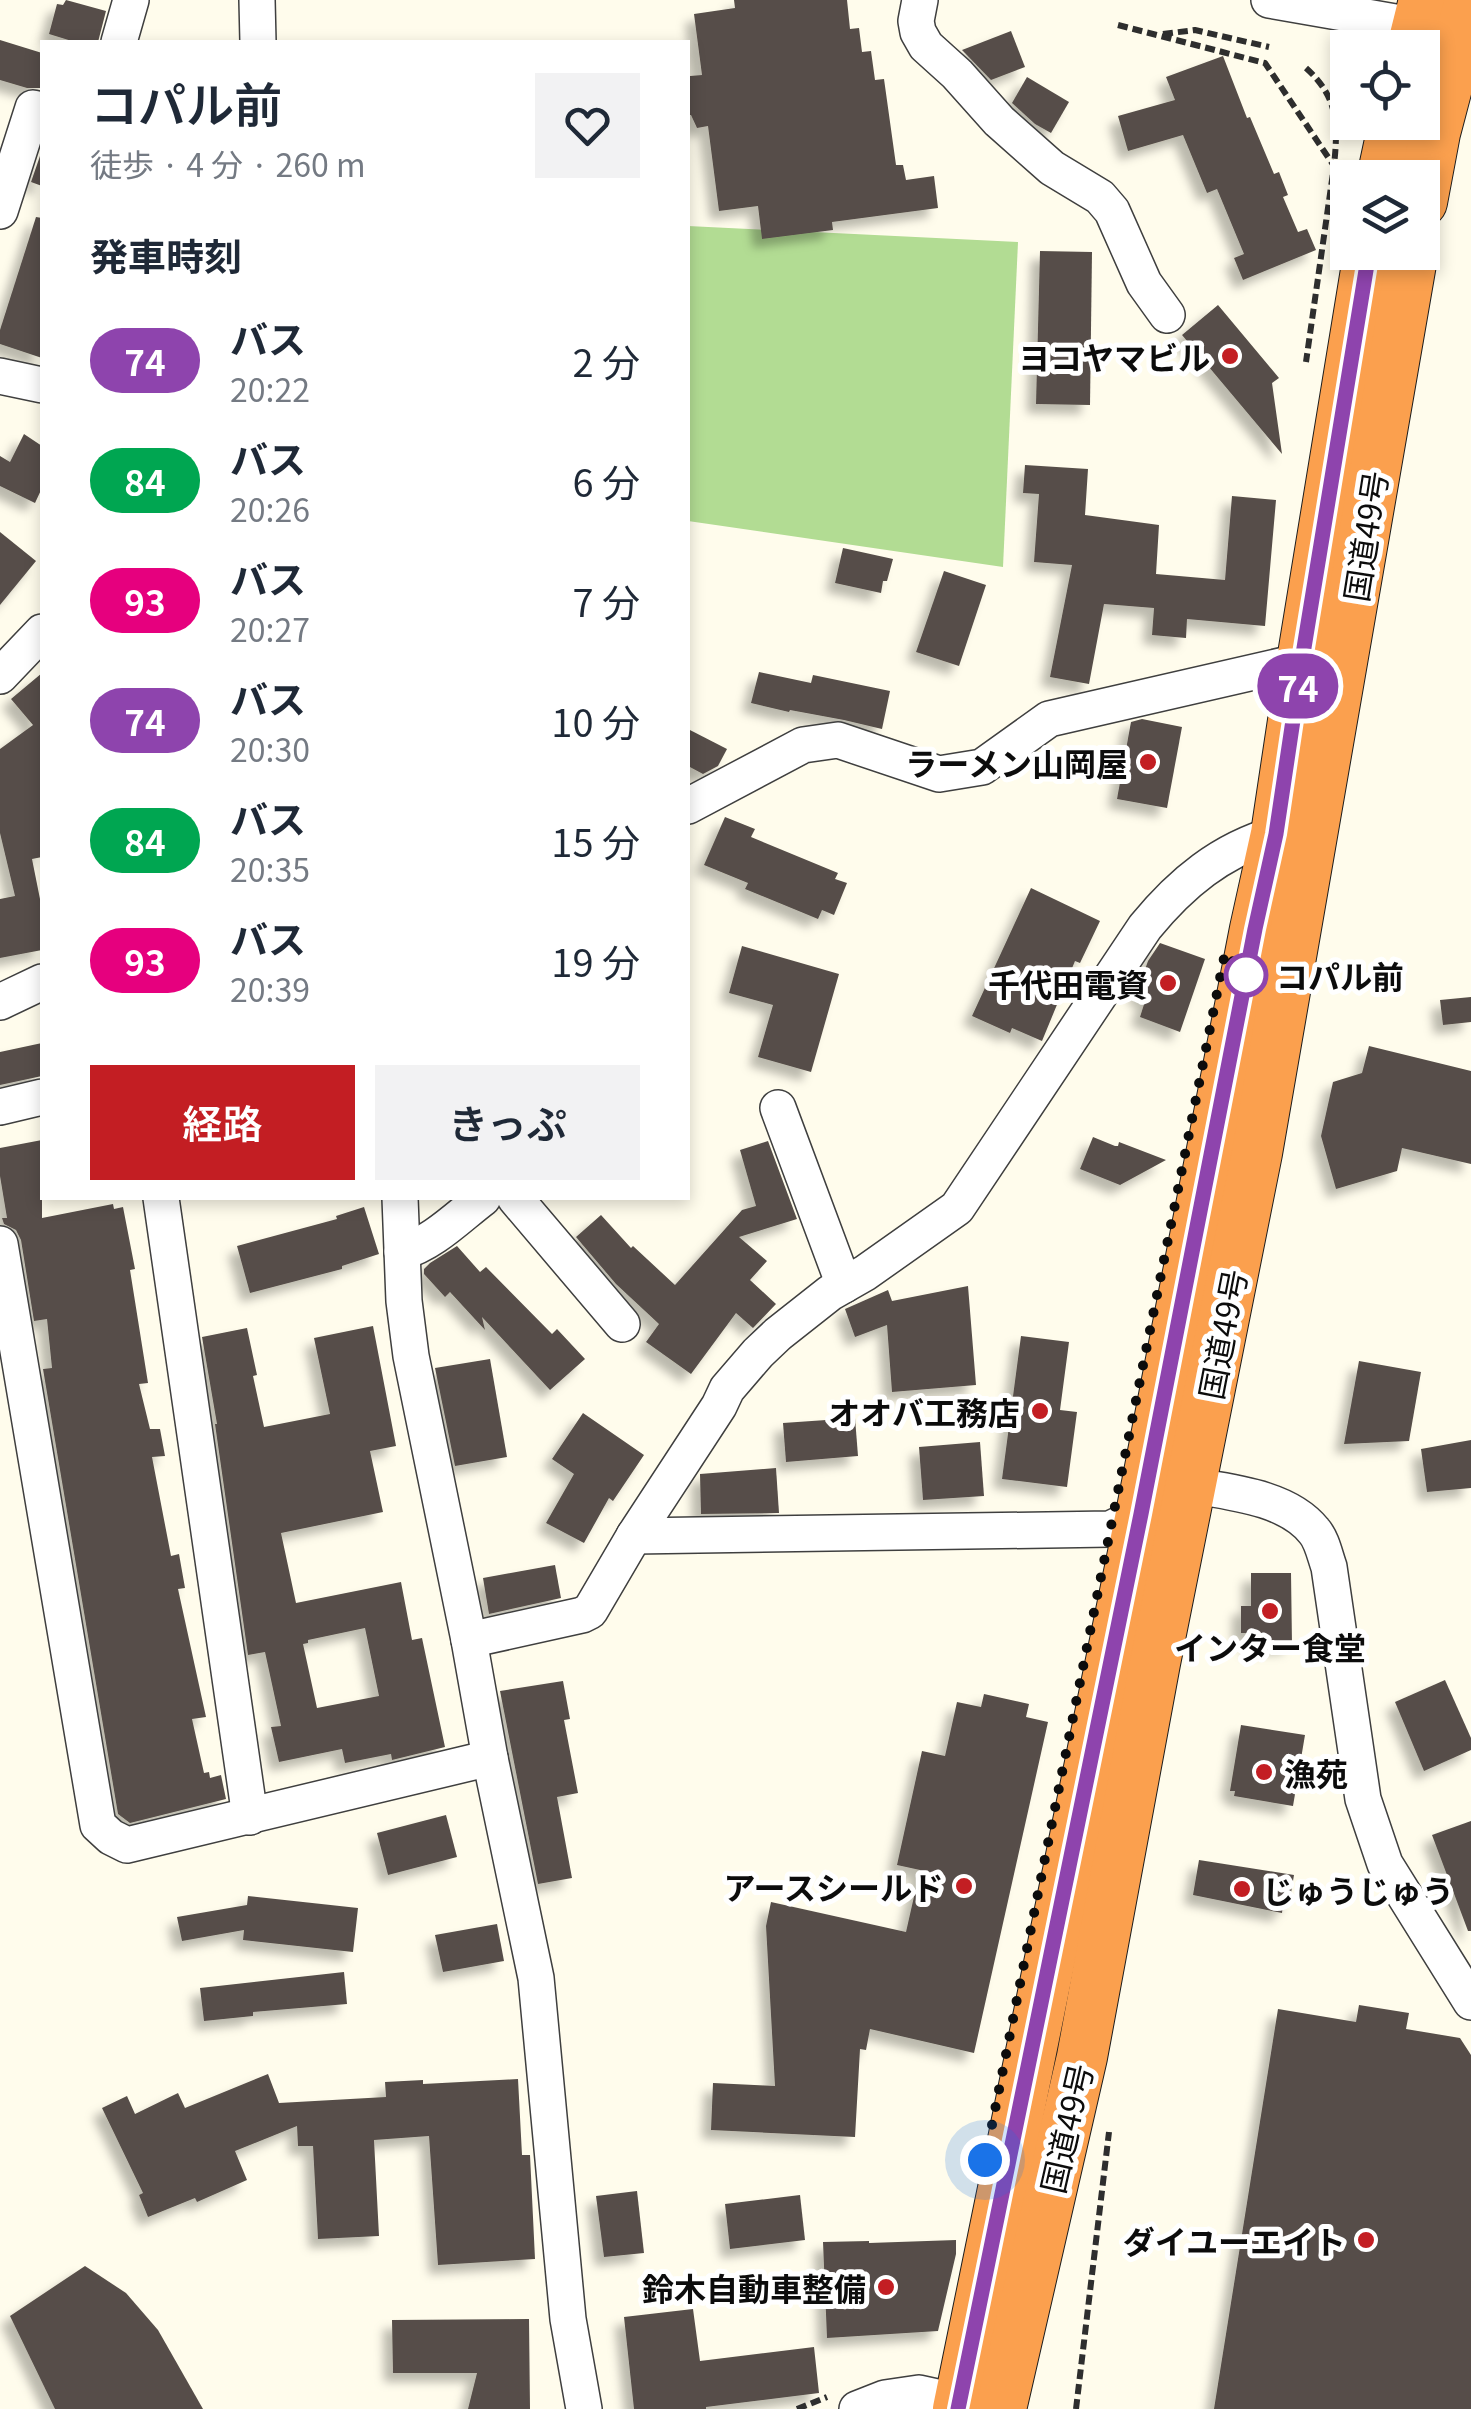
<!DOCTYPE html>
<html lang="ja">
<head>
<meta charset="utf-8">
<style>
  :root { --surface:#fff; --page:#f2f2f3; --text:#1f2937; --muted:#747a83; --accent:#c31e23 }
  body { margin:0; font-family:Georgia,"Noto Sans JP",serif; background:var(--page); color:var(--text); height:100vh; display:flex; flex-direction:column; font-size:38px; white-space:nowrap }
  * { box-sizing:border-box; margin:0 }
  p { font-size:32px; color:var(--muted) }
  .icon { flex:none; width:55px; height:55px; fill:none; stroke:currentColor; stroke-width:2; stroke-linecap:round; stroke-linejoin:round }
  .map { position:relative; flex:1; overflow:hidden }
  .details { position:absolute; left:40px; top:40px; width:650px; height:1160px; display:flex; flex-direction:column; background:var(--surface); border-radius:0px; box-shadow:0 5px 15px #0003 }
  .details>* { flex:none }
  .badge { padding:0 20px; border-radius:32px; font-size:35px; line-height:65px }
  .buttons { position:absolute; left:1330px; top:30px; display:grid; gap:20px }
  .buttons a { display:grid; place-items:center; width:110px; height:110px; border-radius:0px; background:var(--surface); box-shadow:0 5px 15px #0003; font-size:50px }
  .you { position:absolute; width:50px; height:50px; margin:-25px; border:8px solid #fff; border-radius:50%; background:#1a73e8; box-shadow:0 0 0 15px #1a73e833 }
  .map>.badge { position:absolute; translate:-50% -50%; box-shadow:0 0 0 5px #fff }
  h2 { padding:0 50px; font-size:38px; line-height:90px }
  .round { display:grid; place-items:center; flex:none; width:105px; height:105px; border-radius:0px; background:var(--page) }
  .overview { display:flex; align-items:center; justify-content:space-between; height:170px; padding:0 50px }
  h1 { font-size:48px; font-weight:600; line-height:75px }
  .button { display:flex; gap:20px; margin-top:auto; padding:20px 50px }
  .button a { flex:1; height:115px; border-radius:0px; background:var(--accent); color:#fff; font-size:40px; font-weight:600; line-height:115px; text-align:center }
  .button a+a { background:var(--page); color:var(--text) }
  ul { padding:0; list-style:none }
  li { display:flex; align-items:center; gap:30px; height:120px; padding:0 50px }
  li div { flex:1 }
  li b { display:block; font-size:38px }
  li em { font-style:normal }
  li .badge { min-width:110px; font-weight:700; text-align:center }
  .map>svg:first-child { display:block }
  .forest { fill:#b2dc93 }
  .building { fill:#564e48; fill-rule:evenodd; filter:url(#shadow) }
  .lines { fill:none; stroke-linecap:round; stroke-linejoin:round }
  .minor-casing { stroke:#3f3f3f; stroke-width:38 }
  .highway-casing { stroke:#1d1d1d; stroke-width:52 }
  .path { stroke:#2e2e2e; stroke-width:6; stroke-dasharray:10 5; stroke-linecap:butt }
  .minor { stroke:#fff; stroke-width:35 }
  .highway { stroke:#fba04e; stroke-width:50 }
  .line-casing { stroke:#fff; stroke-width:22 }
  .line { stroke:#8e44ad; stroke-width:15 }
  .walk { stroke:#0c0c0c; stroke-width:10; stroke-dasharray:0 18 }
  .poi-dot { fill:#c31e23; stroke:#fff; stroke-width:4 }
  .stop-dot { fill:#fff; stroke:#8e44ad; stroke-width:5 }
  .labels { text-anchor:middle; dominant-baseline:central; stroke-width:10; stroke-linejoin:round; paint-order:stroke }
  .poi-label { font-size:32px; font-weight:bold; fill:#0c0c0c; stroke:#fff; text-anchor:end }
  .street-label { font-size:32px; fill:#0c0c0c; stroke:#fff }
  .stop-label { font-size:32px; font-weight:bold; fill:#0c0c0c; stroke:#fff; text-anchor:start }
</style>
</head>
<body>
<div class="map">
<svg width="1471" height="2409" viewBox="0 0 1471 2409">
  <defs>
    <filter id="shadow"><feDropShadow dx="-9" dy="9" stdDeviation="5" flood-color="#0004"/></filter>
  </defs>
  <rect width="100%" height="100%" fill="#fffcec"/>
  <path class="forest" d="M688,226l330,16 -15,325 -315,-46z"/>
  <g class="building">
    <path d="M66,0l40,11 -8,31h-23l-26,-8 8,-30 6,1z"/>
    <path d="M734,0h113l3,29 9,-1 3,24 9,-1 4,29 9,-1 12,86h7l3,15 28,-4 4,32 -106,14 1,8 -71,9 -4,-33 -39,5 -11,-85 -11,2 -6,-13h-3v-20l2,-19 12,-1 -8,-61 41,-6z"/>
    <path d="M1011,31l14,36 -34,13 -29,-30z"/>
    <path d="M0,40l42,13v35h-15l-27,-8z"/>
    <path d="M1223,56l24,62 3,-1 24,57 5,-2 9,23 -5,2 15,35 9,-3 9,21 -73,30 -9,-22 10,-4 -27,-65 -10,4 -24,-58 -55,16 -10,-35 57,-16 -9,-23z"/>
    <path d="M1027,77l42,25 -18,31 -16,-9 -23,-21z"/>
    <path d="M40,156h2v30l-11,-4z"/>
    <path d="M36,217l6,1v140l-42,-14v-14z"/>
    <path d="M1040,251l52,1 -2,153 -54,-1z"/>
    <path d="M1218,305l61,73 -7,5 10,71 -100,-119z"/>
    <path d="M24,434l18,12v42l-7,15 -35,-17v-30l10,6z"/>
    <path d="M1025,465l63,4 -3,46 74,10 -3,49 69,6 7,-84 44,4 -11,126 -78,-7 -1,19 -34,-3 2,-27 -50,-4 -15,80 -39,-7 22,-112 -38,-3 5,-68 -16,-1z"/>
    <path d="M0,532l36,29 -36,44z"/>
    <path d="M843,548l50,11 -6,22h-4l-2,12 -46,-10z"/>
    <path d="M944,571l42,14 -27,81 -43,-14z"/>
    <path d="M759,672l52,11 2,-8 77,16 -8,38 -38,-9 -54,-10 -1,2 -38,-9z"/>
    <path d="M42,673v184l-10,2 10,50v41l-42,8v-59l15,-3 -15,-63v-84l33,-24 -22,-26z"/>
    <path d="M1142,719l40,8 -15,81 -50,-9 14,-77z"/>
    <path d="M688,729l39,20 -9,17 -15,8 -15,-8z"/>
    <path d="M725,817l30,12 -4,8 87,36 -3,6 12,4 -13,32 -12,-5 -4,9 -73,-30 3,-6 -44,-18z"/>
    <path d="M1031,888l69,33 -20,42 -5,-2 -33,80 -30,-13 -2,5 -38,-17z"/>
    <path d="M1160,943l45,16 -25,73 -40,-15 6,-19 -10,-3 12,-34z"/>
    <path d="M742,946l97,28 -28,98 -53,-15 15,-52 -44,-12z"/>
    <path d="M1471,997v25l-28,3 -3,-25z"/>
    <path d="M42,1043v33l-42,9v-33z"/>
    <path d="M1369,1046l102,25v93l-69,-16 -5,23 -61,18 -15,-53 12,-54 29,-9z"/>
    <path d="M1093,1137l22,9h3l1,-4 47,18 -46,25 -40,-16z"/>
    <path d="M42,1140v78l71,-14 1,5 9,-2 12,62 -5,1 18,113 -9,1 11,45h10l5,27 -13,1 19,99 8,-2 6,34 -7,1 28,128 -14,2 12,54 5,-1 1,6 11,-3 5,24 -96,24 -12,-9 -75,-445 9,-1 -5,-49 -13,2 -13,-81 -5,-10 -12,-6 -2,-6h5l-7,-42v-28z"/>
    <path d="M768,1141l29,78 -58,18 28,24 -17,19 26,24 -23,24 -17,-15 -45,61 -45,-32 13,-18 -43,-40 -40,-47 25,-22 30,33 2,-2 42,39 67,-75 14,-4 -16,-56z"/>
    <path d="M364,1207l15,47 -37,12v3l-92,24 -13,-47 100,-27 -1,-3z"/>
    <path d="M457,1246l23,26 6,-5 66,67 5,-5 28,30 -35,31 -68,-73 3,13 -35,-38 -5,5 -21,-23v-5l6,-6z"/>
    <path d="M968,1286l8,99 -84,7 -5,-67 -32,12 -10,-28 43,-19 4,11z"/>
    <path d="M373,1326l23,120 -26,5 13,61 -102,21 15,70 105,-21 11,58 10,-2 23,109 -53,13 -1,-6 -46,9 -3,-14 -63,13 -8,-35 10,-1 -16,-74 -17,3 -33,-231h2l-15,-87 45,-9 10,47 -4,1 11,51 66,-13 -16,-76zM365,1628l14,68 -62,12 -14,-64 5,-1v-3z"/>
    <path d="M1021,1336l48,6 -9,68 17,2 -10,75 -65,-8z"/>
    <path d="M490,1359l17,98 -52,9 -20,-98z"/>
    <path d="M1359,1361l62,11 -12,69 -65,3z"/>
    <path d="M583,1413l61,42 -31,46 -4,-3 -25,45 -38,-20 28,-49 -22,-15z"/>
    <path d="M855,1418l3,38 -72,6 -3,-39z"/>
    <path d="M1471,1440v48l-44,4 -6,-43z"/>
    <path d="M980,1442l4,54 -61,4 -4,-53z"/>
    <path d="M776,1468l3,45 -78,1 -1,-40z"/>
    <path d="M555,1565l6,33 -72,16 -6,-36z"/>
    <path d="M1251,1573h40l1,72 -41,1 -1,-13h-9v-27h10z"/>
    <path d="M1445,1680l26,58v12l-47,21 -29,-69z"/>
    <path d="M563,1681l7,38 -6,1 14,73 -21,4 15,81 -34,6 -38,-193z"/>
    <path d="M984,1694l45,10 -3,13 22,5 -74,331 -104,-24 -4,21 -6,-1 -5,88 -144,-7 2,-47 62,3 -9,-160 5,-24 135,30 14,-62 -23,-5 25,-114 23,5 12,-54 24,5z"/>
    <path d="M1241,1725l64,10 -12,71 -59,-10 1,-5h-5z"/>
    <path d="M446,1815l11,42 -69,18 -11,-42z"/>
    <path d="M1471,1821v110h-3l-36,-96z"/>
    <path d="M1199,1860l95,15 -5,30 -6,-1 -1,9 -89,-18z"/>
    <path d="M248,1896l110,12 -5,44 -110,-12 1,-10 -62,11 -5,-24 70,-12z"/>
    <path d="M497,1924l7,37 -61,11 -8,-37z"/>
    <path d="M344,1972l3,32 -94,8v4l-49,5 -4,-33z"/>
    <path d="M1359,2005l50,8 -3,16 54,9 11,17v354h-257l64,-400 78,13z"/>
    <path d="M268,2074l11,29 107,-6 -1,-15 38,-2v4l95,-5 4,76h8l5,104 -97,6 -9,-129 -55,4 5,96 -61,3 -5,-93h-15l-1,-20 -62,25 12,29 -50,22 -2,-4 -47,19 -9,-22 4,-2 -41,-85 25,-12 8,18 43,-21 7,15z"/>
    <path d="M637,2191l7,62 -40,4 -8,-61z"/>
    <path d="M800,2195l5,45 -75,9 -5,-45z"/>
    <path d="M956,2240v14l-18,77 -111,7 -4,-96 46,-1v2z"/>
    <path d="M85,2266l41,27 32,37 45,79h-148l-45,-93z"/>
    <path d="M693,2309l7,52 114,-14 5,46 -113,14v2h-72l-10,-92z"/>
    <path d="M529,2319l1,90h-62l9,-36h-84l-1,-53z"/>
  </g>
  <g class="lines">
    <g class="minor-casing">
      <g id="minor">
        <path d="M257,0l1,42"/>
        <path d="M920,0l-4,21 2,11 8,14 31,28 42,47 53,47 48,29 12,14 32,72 23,32"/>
        <path d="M1269,0l172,30"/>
        <path d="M119,42l12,-42"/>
        <path d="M0,211l33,-103 9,2"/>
        <path d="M0,376l42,9"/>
        <path d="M0,676l42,-44"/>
        <path d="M688,806l115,-61 35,-5 101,34 43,-7 67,-48 253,-58"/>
        <path d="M0,1002l42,-20"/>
        <path d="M0,1107l42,-10"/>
        <path d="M778,1108l66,177"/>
        <path d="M161,1198l89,619"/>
        <path d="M400,1198l4,103 7,55 58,284 21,118 46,220 32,341 16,90"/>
        <path d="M515,1198l107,126"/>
        <path d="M0,1244l98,581 13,12 16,8 363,-87"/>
        <path d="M402,1252c31,-9 56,-35 81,-54"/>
        <path d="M634,1536l476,-7 31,-15 48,-29c40,7 98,12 125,46 8,9 11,25 15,36l34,232 22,65 86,138"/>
        <path d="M469,1640l113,-25 8,-4 44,-75 85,-130 8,-17 31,-36 20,-19 52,-41 35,-20 92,-65 188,-281c36,-44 76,-77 131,-93"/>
        <path d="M857,2409l28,-11 34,-5 41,9"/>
      </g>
    </g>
    <g class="highway-casing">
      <g id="highway">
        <path d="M1412,48l12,-48"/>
        <path d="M1382,178l12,-56"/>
        <path d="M1422,202l13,-69 35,-133"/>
        <path d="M958,2409l183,-895 114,-585 21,-95 26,-173 67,-409"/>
        <path d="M1001,2409l81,-352 73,-394 102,-510 156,-901"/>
      </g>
    </g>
    <g class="path">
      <path d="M1118,25l147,38 69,103 -28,196"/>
      <path d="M1163,34l32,-4 74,17"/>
      <path d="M1306,68c33,30 32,57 28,98"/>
      <path d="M797,2409l30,-12"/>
      <path d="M1076,2409l33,-277"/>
    </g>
    <use href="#minor" class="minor"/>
    <use href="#highway" class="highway"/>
  </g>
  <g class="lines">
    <g class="line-casing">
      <path id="line" d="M958,2409l183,-895 114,-585 21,-95 26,-174 67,-408"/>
    </g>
    <use href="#line" class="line"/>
    <path class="walk" d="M985,2160l240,-1207 21,22"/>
  </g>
  <g class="poi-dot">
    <circle cx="1230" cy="356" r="10"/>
    <circle cx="1148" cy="762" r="10"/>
    <circle cx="1168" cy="983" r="10"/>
    <circle cx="1040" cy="1411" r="10"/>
    <circle cx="1270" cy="1611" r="10"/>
    <circle cx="1264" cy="1772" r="10"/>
    <circle cx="964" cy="1886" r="10"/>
    <circle cx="1242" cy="1889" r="10"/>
    <circle cx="1366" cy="2240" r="10"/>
    <circle cx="886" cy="2287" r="10"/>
  </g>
  <circle class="stop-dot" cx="1246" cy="975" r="20"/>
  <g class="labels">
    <g class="poi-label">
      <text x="1210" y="356">ヨコヤマビル</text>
      <text x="1128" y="762">ラーメン山岡屋</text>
      <text x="1148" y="983">千代田電資</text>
      <text x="1020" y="1411">オオバ工務店</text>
      <text x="1270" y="1646" text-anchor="middle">インター食堂</text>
      <text x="1284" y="1772" text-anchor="start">漁苑</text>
      <text x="944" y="1886">アースシールド</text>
      <text x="1262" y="1889" text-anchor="start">じゅうじゅう</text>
      <text x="1346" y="2240">ダイユーエイト</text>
      <text x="866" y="2287">鈴木自動車整備</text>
    </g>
    <g class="street-label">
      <text transform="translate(1364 536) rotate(-81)">国道49号</text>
      <text transform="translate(1221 1334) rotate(-79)">国道49号</text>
      <text transform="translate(1065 2128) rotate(-77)">国道49号</text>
    </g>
    <g class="stop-label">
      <text x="1276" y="975">コパル前</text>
    </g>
  </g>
</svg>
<div class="buttons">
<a><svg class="icon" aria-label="locate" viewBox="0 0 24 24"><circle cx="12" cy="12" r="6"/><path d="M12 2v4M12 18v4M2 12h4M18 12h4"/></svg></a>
<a><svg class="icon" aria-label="layers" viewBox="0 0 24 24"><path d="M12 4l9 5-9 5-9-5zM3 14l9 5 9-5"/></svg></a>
</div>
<div class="you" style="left:985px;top:2160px"></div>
<b class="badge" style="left:1298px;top:686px;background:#8e44ad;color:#fff">74</b>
<section class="details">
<div class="overview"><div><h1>コパル前</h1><p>徒歩 · 4 分 · 260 m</p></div><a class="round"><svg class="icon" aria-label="heart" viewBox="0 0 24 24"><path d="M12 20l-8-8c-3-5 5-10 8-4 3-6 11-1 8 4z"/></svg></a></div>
<h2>発車時刻</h2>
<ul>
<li><span class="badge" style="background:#8e44ad;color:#fff">74</span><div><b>バス</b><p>20:22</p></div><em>2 分</em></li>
<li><span class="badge" style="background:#00a651;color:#fff">84</span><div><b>バス</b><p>20:26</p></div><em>6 分</em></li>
<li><span class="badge" style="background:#e6007e;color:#fff">93</span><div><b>バス</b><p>20:27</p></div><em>7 分</em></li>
<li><span class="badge" style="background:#8e44ad;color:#fff">74</span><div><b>バス</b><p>20:30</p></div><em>10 分</em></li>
<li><span class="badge" style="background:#00a651;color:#fff">84</span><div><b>バス</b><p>20:35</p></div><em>15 分</em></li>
<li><span class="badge" style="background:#e6007e;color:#fff">93</span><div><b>バス</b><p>20:39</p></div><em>19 分</em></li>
</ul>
<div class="button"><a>経路</a><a>きっぷ</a></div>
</section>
</div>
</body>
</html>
